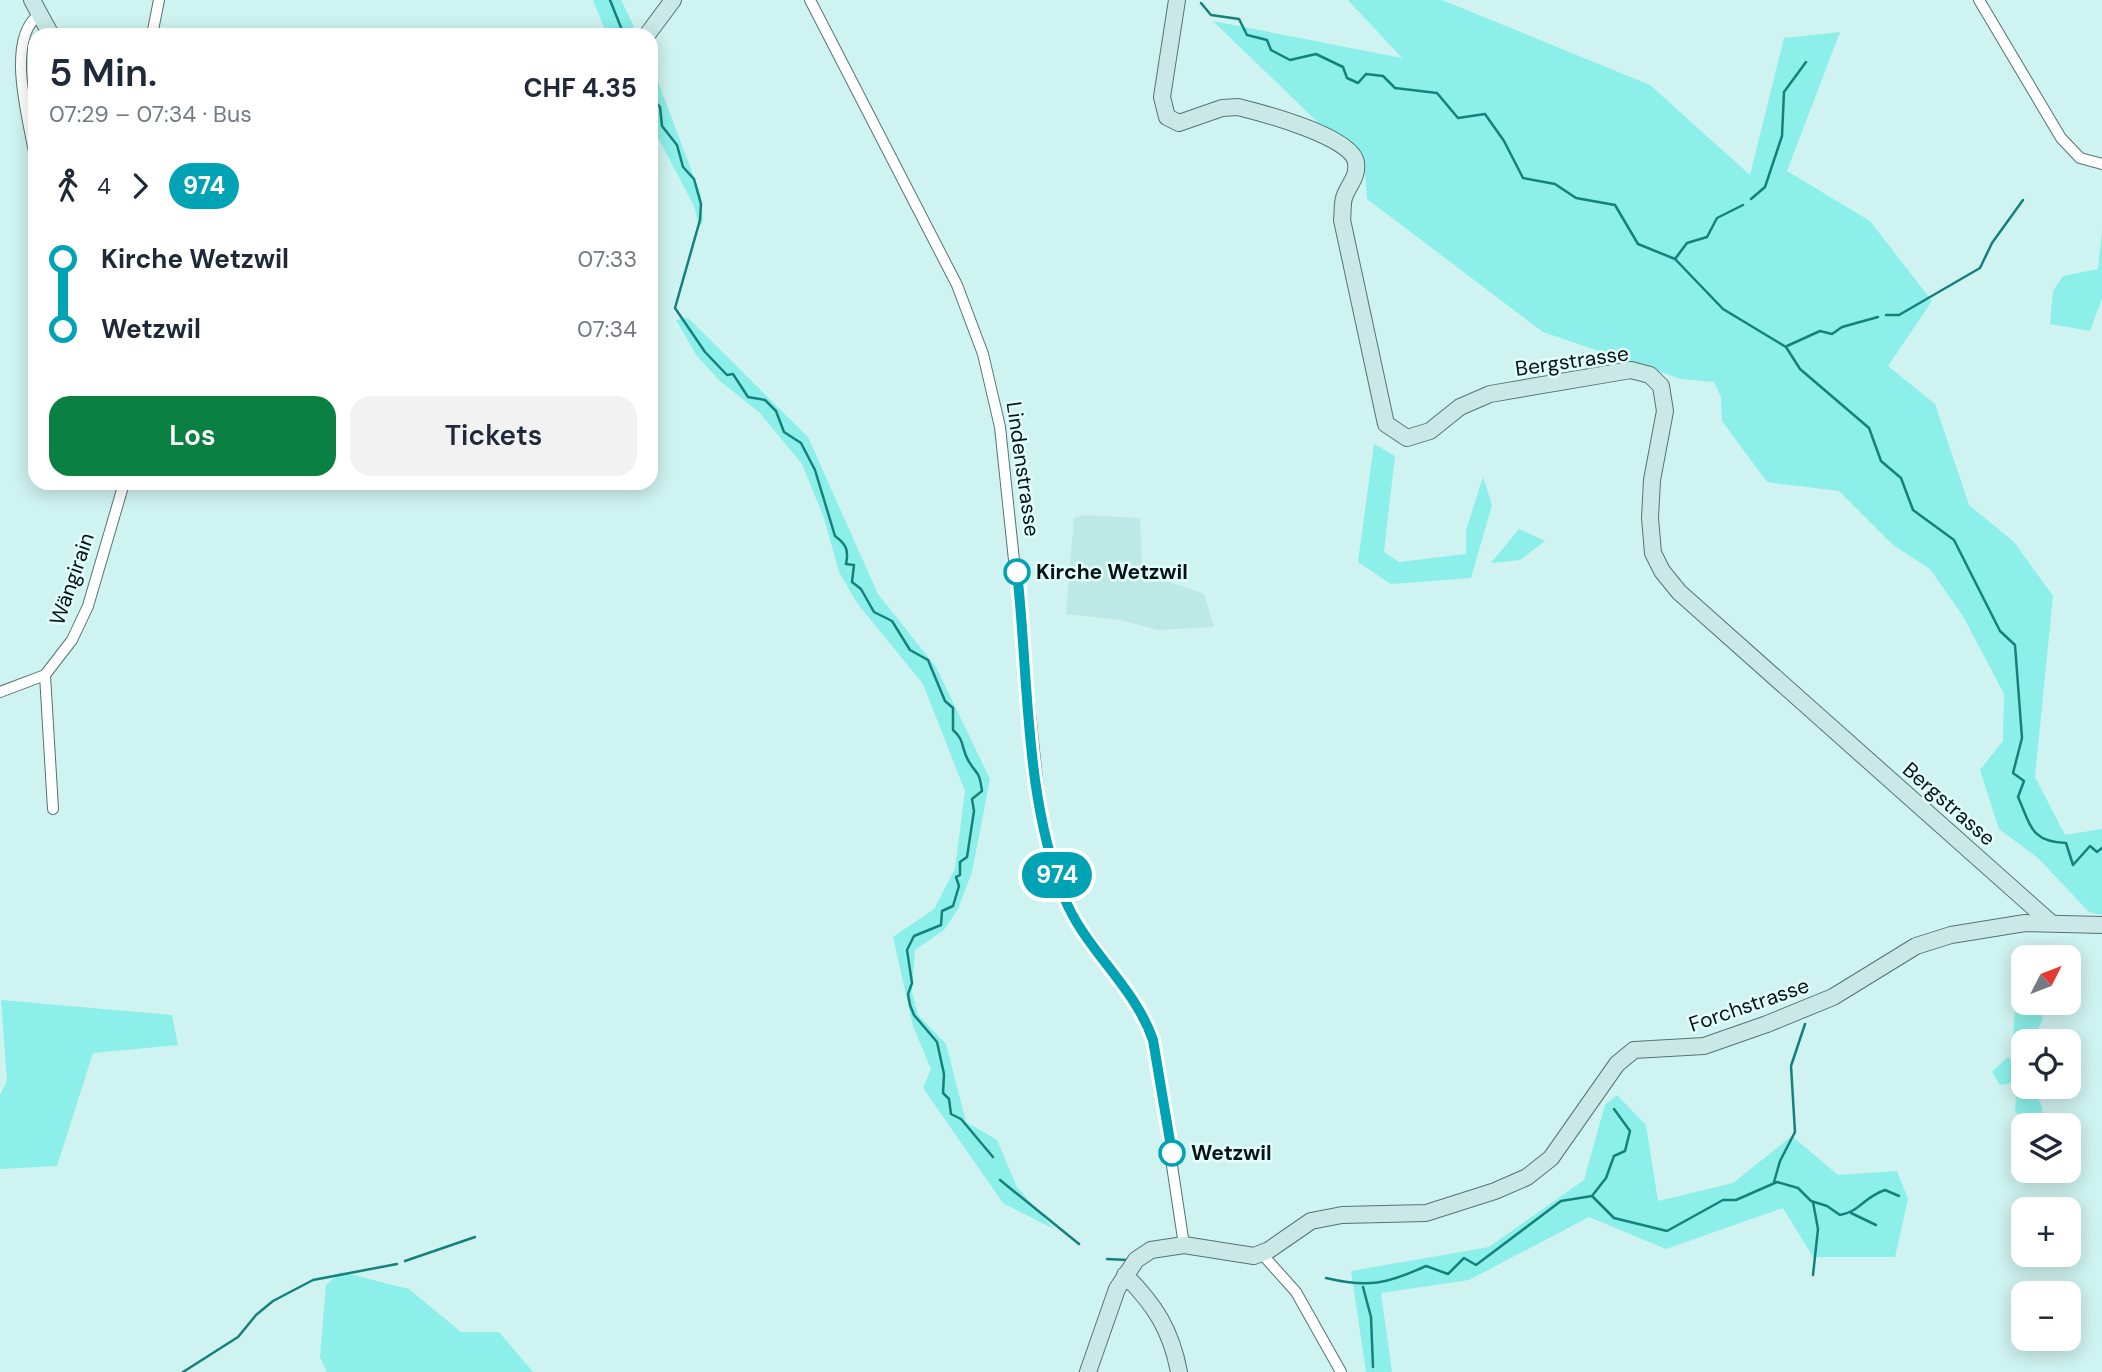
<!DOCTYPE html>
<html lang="de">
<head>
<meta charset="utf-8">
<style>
  :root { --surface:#fff; --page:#f2f2f3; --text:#1f2937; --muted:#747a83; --accent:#0b8043 }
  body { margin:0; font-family:"DM Sans",sans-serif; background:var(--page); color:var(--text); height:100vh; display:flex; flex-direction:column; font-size:26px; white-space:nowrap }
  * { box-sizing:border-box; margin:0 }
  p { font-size:23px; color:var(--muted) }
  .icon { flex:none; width:38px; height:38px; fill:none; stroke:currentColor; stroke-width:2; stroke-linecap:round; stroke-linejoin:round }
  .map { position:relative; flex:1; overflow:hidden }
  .drawer { position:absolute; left:28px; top:28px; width:630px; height:462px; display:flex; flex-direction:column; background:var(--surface); border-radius:21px; box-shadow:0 4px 18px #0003 }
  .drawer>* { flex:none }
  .badge { padding:0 14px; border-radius:23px; font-size:24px; line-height:46px }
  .needle { width:46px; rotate:48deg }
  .buttons { position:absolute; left:2011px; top:945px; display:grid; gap:14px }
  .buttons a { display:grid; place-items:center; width:70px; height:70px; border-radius:14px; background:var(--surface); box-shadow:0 4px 18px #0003; font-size:35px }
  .map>.badge { position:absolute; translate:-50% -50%; box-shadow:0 0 0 4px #fff }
  .legs { display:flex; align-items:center; gap:10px; height:77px; padding:0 21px; font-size:23px }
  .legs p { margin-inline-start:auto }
  .headline { display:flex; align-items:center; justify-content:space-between; height:119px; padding:0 21px }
  h1 { font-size:38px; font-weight:600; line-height:52px }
  .cta { display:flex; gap:14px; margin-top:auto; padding:14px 21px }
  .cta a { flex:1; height:80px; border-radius:21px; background:var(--accent); color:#fff; font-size:28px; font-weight:600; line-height:80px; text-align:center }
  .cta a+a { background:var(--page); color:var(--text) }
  ul { padding:0 21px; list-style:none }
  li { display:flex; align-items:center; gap:24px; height:70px; font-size:26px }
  li i { display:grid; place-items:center; width:10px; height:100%; margin:0 9px; background:currentColor }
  li i::after { content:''; width:18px; height:18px; margin:-9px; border:5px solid; border-radius:50%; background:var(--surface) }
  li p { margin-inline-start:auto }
  li:first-child i { background:linear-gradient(#0000 50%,currentColor 0) }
  li:last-child i { background:linear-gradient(currentColor 50%,#0000 0) }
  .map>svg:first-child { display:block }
  .built { fill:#bce9e6 }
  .green { fill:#8cefe9 }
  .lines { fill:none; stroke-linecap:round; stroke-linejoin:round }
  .stream { stroke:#15817d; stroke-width:2.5 }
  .street-casing { stroke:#547472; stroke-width:12 }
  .secondary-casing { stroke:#547472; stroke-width:18 }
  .street { stroke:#fff; stroke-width:10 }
  .secondary { stroke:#cae8e6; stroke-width:16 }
  .line-1-casing { stroke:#fff; stroke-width:16 }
  .line-1 { stroke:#00a3b4; stroke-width:10 }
  .stop-1-dot { fill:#fff; stroke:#00a3b4; stroke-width:3.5 }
  .labels { text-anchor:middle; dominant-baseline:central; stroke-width:5; stroke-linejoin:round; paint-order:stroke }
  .street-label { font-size:21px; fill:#071413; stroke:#e2fefc }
  .stop-label { font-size:21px; font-weight:bold; fill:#071413; stroke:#e2fefc; text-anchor:start }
</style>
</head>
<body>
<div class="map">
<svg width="2102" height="1372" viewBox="0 0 2102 1372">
  <rect width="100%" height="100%" fill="#cff3f0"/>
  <path class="built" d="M1084,515l56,3 2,48 22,14 40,14 10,33 -56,3 -37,-10 -55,-6 8,-96z"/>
  <g class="green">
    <path d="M593,0h28l17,35h-31z"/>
    <path d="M1348,0h94l208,85 100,90 34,-137 56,-6 -53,139 83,50 62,80 -44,65 47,38 34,101 45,37 39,54 -18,181 30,58 37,-6v86l-13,-3 -51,-54 -39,-29 -19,-59 23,-29 1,-47 -41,-78 -33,-47 -37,-24 -54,-54 -72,-9 -45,-61 -1,-24 -7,-15 -33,-3 -138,-47 -176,-133 -3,-42 -33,-22 -118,-114 189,37z"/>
    <path d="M651,63l50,133 2,26 -4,5 -5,-21 -43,-82z"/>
    <path d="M2102,230v68l-12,33 -40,-7 3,-33 10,-15 35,-7z"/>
    <path d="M688,318l120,119 70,157 58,73 54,112 -18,93 -14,37 -14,21 -29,20 -3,42 6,23 28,29 20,78 31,18 20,47 37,42 -51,-26 -80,-115 8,-19 -18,-43 -20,-89 41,-28 21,-40 10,-78 -42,-107 -66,-81 -18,-31 -15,-54 -22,-54 -42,-51 -40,-32 -23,-25 -21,-36z"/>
    <path d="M1374,444l21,12 -11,96 15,10 67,-8v-24l17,-53 9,28 -21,73 -80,6 -33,-22z"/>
    <path d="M1519,529l26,12 -25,19 -29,3z"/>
    <path d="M1,1000l171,15 6,30 -85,8 -36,113 -57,3v-74l7,-14z"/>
    <path d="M2023,1001l16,2 4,16 -11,22 -19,-3 2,-31z"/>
    <path d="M2008,1057l15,17v13h11l9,23 -8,15h-9l-11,-14 2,-29 -17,3 -8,-13z"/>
    <path d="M1617,1095l29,30 12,76 75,-18 59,-47 46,39 59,-4 11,28 -13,58h-82l-30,-49 -117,41 -77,-32 -120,63 -88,13 11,79h-26l-15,-101 138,-24 95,-67 21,-75z"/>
    <path d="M341,1272l68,17 52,43h38l34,40h-206l-7,-15 6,-72z"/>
  </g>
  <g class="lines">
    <g class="stream">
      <path d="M610,0l14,35"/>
      <path d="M1201,3l10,12 28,4 8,16 20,5 4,10 19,10 26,-6 27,13 4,11 11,5 8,-9 17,2 12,12 42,5 21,25 27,-4 19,27 19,37 32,6 21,14 39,7 23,39 37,15 48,50 63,38 14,22 69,59 12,33 20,17 12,32 41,30 46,91 15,14 7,93 -9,35 11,8 -6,16c13,29 13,45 48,46l7,22 17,-19 7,6 5,-4"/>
      <path d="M651,97l9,10 2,19 15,19 6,22 11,12 7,25 -1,16 -25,88 30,44 22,23 6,-1 15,23 17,3 11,11 8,21 17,11 14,27 20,66c11,8 14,14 11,28l8,1 -2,17 9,7 13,23 18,9 18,29 18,10 17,41 8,7v22c12,10 8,18 15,30 9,16 11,9 14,31l-10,8 2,12 -7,46 -7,5v13l-4,2 3,9 -6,20 -11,5 -1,14 -27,11 -7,14 5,33 -4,11 2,11 4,10 23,27 7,32 -1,19 6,6 2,15 10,5 32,38"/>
      <path d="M1751,199l14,-12 17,-51 2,-44 22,-30"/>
      <path d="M1675,259l12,-16 20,-6 10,-19 26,-13"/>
      <path d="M1886,315h13l81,-47 12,-25 31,-43"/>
      <path d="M1787,346l33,-15 12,3 10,-7 36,-10"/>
      <path d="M1000,1180l79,64"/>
      <path d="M1774,1182l6,-21 15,-29 -4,-66 14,-42"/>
      <path d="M1592,1196l14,-18 8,-22 11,-5 5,-20 -16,-22"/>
      <path d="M1851,1213l25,12"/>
      <path d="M1107,1259l20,1"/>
      <path d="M405,1261l70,-24"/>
      <path d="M1813,1275l5,-46 -5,-27"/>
      <path d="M1326,1278c42,10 61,6 100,-12l22,8 16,-16 12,7 85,-64 31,-5 22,22 53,13 56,-31h13l41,-18 21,6 13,13 16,5 13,9c19,-3 24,-18 45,-25l14,6"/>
      <path d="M1363,1287l8,30 2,50"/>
      <path d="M183,1372l55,-35 18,-22 17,-14 40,-21 84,-16"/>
    </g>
    <g class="street-casing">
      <g id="street">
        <path d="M810,0l147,285 26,69 17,73 41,390 23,80 10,20 57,78 22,45 31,205"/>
        <path d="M1979,0l82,138 19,20 22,6"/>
        <path d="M152,35l7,-35"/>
        <path d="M35,157c-6,-36 -31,-119 5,-143"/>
        <path d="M45,675l8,134"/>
        <path d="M0,692l45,-17 27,-35 16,-34 36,-123"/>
        <path d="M1262,1254l34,38 45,80"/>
      </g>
    </g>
    <g class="secondary-casing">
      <g id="secondary">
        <path d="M32,0l19,35"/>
        <path d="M1177,0l-15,97 5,20 12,6 43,-15 16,-1c24,6 116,30 118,56 2,15 -8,22 -12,35 -2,7 -1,15 -2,22l44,204 21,14 23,-7 30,-24 30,-13 141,-24 19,5 11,11 4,25 -13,69 -2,38 3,35 9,18 17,21 371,330"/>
        <path d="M647,35l26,-35"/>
        <path d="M1125,1275c30,30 46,55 54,97"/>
        <path d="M1088,1372l29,-83 19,-29 15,-10 33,-5 70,11 15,-6 42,-29 31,-6 84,-2 69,-22 32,-14 24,-19 66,-94 17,-14 70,-4 63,-22 66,-27 83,-51 35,-11 74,-12 77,2"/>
      </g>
    </g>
    <use href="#street" class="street"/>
    <use href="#secondary" class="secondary"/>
  </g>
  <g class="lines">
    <g class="line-1-casing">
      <path id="line-1" d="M1017,572c12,107 7,223 47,325 21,53 70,88 89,143l19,113"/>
    </g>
    <use href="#line-1" class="line-1"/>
  </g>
  <g class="stop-1-dot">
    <circle cx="1017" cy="572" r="12"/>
    <circle cx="1172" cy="1153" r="12"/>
  </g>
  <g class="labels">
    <g class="street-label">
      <text transform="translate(1572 361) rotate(-8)">Bergstrasse</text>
      <text transform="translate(1023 469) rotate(82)">Lindenstrasse</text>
      <text transform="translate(72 579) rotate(-71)">Wängirain</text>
      <text transform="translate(1949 804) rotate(41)">Bergstrasse</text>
      <text transform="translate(1749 1005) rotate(-19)">Forchstrasse</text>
    </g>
    <g class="stop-label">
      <text x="1036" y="572">Kirche Wetzwil</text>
      <text x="1191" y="1153">Wetzwil</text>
    </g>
  </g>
</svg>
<div class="buttons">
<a><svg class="needle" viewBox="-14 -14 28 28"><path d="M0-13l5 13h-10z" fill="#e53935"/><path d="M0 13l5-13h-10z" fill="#747a83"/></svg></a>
<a><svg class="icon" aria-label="locate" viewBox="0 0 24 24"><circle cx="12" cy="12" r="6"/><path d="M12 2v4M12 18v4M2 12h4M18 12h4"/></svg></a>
<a><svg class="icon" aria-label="layers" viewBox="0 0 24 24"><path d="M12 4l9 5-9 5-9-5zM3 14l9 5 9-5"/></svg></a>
<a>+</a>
<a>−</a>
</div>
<b class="badge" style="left:1057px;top:875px;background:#00a3b4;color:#fff">974</b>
<section class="drawer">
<div class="headline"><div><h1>5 Min.</h1><p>07:29 – 07:34 · Bus</p></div><b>CHF 4.35</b></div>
<div class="legs"><svg class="icon" aria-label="walk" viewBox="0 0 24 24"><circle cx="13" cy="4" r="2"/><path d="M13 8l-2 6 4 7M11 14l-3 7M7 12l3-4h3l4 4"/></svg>4<svg class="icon" aria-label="forward" viewBox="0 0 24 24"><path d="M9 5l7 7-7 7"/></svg><b class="badge" style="background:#00a3b4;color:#fff">974</b></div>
<ul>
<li><i style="color:#00a3b4"></i><b>Kirche Wetzwil</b><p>07:33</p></li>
<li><i style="color:#00a3b4"></i><b>Wetzwil</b><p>07:34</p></li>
</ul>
<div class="cta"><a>Los</a><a>Tickets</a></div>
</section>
</div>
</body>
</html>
